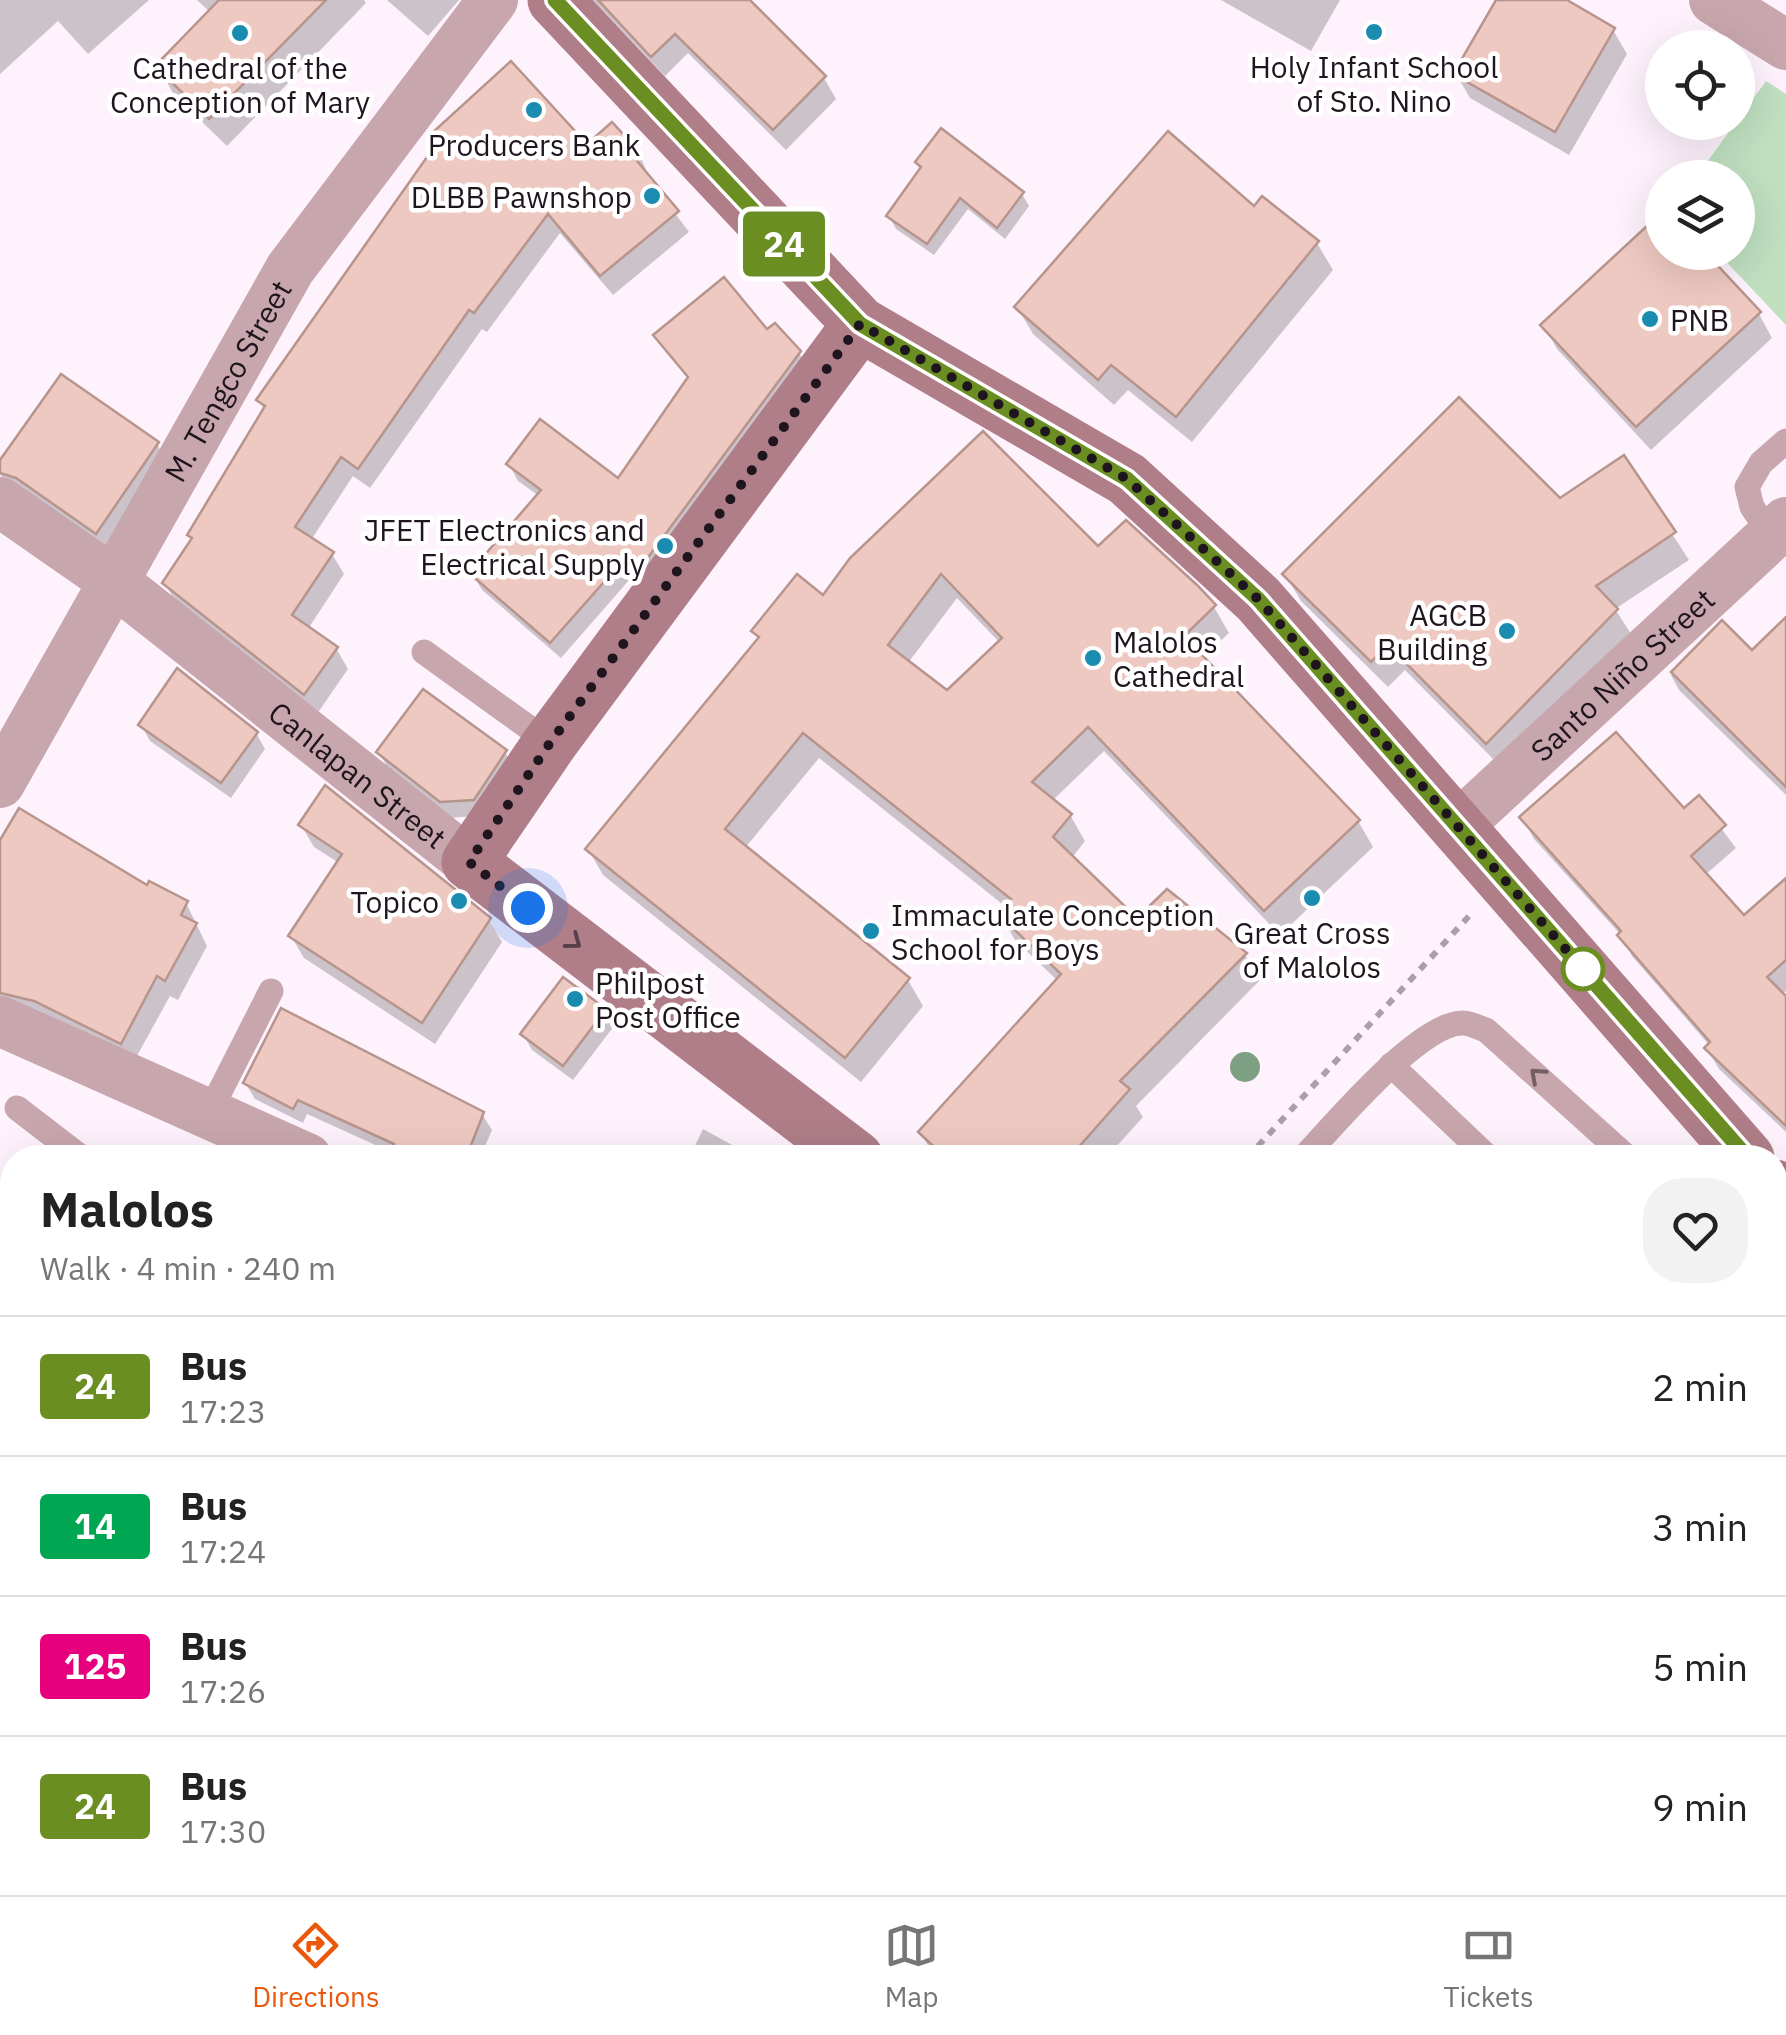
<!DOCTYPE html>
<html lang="en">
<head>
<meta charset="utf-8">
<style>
  :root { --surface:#fff; --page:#f2f2f2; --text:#222; --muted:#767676; --line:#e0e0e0; --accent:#ea580c }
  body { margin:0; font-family:"IBM Plex Sans",sans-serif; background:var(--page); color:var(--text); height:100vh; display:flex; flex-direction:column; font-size:38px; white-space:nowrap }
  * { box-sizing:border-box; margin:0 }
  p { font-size:32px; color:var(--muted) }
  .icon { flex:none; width:55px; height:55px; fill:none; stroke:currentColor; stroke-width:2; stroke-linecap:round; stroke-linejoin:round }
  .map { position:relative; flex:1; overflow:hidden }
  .panel { position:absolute; left:0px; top:1145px; width:1788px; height:750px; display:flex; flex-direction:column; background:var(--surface); border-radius:40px 40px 0 0; box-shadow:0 10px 40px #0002 }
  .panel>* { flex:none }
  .badge { padding:0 20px; border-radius:8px; font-size:35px; line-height:65px }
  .tools { position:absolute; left:1645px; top:30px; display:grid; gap:20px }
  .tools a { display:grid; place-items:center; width:110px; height:110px; border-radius:50%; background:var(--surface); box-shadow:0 10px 40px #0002; font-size:50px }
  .you { position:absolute; width:50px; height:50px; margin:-25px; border:8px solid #fff; border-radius:50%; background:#1a73e8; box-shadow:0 0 0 15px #1a73e833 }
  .map>.badge { position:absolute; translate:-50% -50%; box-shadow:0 0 0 5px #fff }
  .round { display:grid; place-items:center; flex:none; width:105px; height:105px; border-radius:40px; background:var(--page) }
  .overview { display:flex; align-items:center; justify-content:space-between; height:170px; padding:0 40px }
  h1 { font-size:48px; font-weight:700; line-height:75px }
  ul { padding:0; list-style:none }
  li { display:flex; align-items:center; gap:30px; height:140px; padding:0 40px; border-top:2px solid var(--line) }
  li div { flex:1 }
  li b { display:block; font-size:38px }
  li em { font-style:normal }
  li .badge { min-width:110px; font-weight:700; text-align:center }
  .tab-bar { display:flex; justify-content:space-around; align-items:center; height:140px; border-top:2px solid var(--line); background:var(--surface); font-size:28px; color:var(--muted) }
  .tab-bar a { display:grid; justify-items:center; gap:5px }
  .tab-bar .current { color:var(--accent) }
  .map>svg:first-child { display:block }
  .green { fill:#c0e0c0 }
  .shadow { fill:#0003; fill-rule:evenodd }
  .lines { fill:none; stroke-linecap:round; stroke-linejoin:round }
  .river { stroke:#85ade3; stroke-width:85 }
  .building { fill:#eec9c1; stroke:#b7948c; stroke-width:2.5; fill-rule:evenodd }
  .path { stroke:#aba0aa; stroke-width:6; stroke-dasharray:8 8; stroke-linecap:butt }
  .service { stroke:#c8a6ad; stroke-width:25 }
  .minor { stroke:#c8a6ad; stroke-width:50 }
  .secondary { stroke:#af7e89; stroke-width:55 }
  .tree { fill:#7ca081 }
  .oneway { stroke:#593f49 }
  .oneway2 { stroke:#745e66 }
  .line-casing { stroke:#fff; stroke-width:22 }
  .line { stroke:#6b8e23; stroke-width:15 }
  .walk { stroke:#1f151e; stroke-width:10; stroke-dasharray:0 18 }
  .poi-dot { fill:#1a8cb0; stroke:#fff; stroke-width:4 }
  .stop-dot { fill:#fff; stroke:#6b8e23; stroke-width:5 }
  .labels { text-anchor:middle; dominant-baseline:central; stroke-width:9; stroke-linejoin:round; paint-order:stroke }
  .poi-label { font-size:30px; fill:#1f151e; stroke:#fff }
  .street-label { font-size:30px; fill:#1f151e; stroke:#fff }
</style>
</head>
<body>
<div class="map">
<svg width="1786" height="1895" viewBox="0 0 1786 1895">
  <rect width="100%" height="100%" fill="#fef3fd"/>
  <path class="green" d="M1766,81l20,13v231l-68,-72 20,-1v-74l-42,-1z"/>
  <g class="shadow">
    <path d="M0,0h149l-61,54 -30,-33 -58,53z"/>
    <path d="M197,0h167l2,3 -139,143 -53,-51 -16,-29 52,-54z"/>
    <path d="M387,0h72l-31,36z"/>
    <path d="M593,0h125l106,78 12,21 -50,51 -98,-97 -23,23z"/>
    <path d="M1221,0h119l-29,51z"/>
    <path d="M1499,0h63l51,30 14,24 -58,101 -99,-57 -14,-24z"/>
    <path d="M435,133l152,14 54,11 9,22 39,52 -76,63 -53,-62 -73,99 -5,-3 -112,159 -17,-12 -42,64 21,14 12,20 -36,55 28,19 12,21 -31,45 -141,-111 -11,-20 29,-42 -4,-6 75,-124 -6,-11 181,-258z"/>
    <path d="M918,163l104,31 7,12 -24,33 -37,-30 -34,46 -38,-26 -7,-13 33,-46z"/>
    <path d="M1262,199l55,44 16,27 -141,172 -64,-52 -14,15 -81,-71 -16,-27 237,-97z"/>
    <path d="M1662,215v37l97,62 13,24 -121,112 -94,-101 -13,-24z"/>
    <path d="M767,332l32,21 10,17 -157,212 -15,-11 -76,87 -79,-68 -10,-17 67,-77 -21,-15 -9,-17 109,18 71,-102 -33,-45z"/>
    <path d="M157,444l14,24 -61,88 -99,-63 -11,-19v-10z"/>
    <path d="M1623,458l66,102 -74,49 20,31 -132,129 -98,-99 -17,17 -87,-86 -16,-27 275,-73z"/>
    <path d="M1098,550l116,57 15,26 -27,25 156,163 15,26 -93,88 -176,-184 -52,50 18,14 15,26 -13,17 65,64 108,33 15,25 -124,126 7,11 -37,41h-171l-14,-25 137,-152 -43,-41 -15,-26 6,-7 -187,-149 -74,90 163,132 15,26 -62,76 -258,-207 -15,-26 171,-209 -5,-9 70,-33 28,-38zM957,598l43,45 -53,50 -39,-30z"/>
    <path d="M1722,624l30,30 34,-28v169l-107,-105 -8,-15z"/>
    <path d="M141,725l115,8 9,16 -34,49 -81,-57z"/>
    <path d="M379,752h126l9,16 -32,47 -31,3 -63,-50z"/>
    <path d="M1699,799l37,49 -31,27 38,44 43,-23v95l-5,4 5,4v133l-67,-63 -12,-20 3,-3 -78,-90 -11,-21 -87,-96 -11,-21 161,-7z"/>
    <path d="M301,825l188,95 13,22 -67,102 -131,-86 -13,-22 48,-73 -25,-16z"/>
    <path d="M0,844l186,59 21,43 -29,54 -8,-4 -37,67 -133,-46z"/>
    <path d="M604,1011l10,15 -41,54 -41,-30 -9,-16z"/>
    <path d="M245,1083l237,31 10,16 -12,28h-89l2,-5 -86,-39 -4,9 -48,-24z"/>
    <path d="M703,1129l53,29h-67z"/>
    <path d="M1786,1459v34l-11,-19z"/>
    <path d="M1786,1859v36h-35l12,-13h12v-12z"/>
    <path d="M345,1882h125l17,13h-140l4,-8z"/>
    <path d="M700,1882h189l-8,13h-189z"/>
    <path d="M1322,1882h162l13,13h-186z"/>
  </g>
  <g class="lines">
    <path class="river" d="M1532,1895l13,-13"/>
  </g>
  <g class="building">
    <path d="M219,0h107l-117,119 -54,-53z"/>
    <path d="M598,0h152l76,76 -53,54 -98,-96 -24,23z"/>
    <path d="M1496,0h71l48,28 -60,104 -102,-58z"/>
    <path d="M511,61l76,83 25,-22 31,34 -6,5 42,50 -79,65 -52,-62 -74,99 -5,-3 -111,159 -17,-12 -46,70 39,25 -42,63 46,32 -34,48 -142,-112 30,-45 -5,-3 78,-129 -9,-6 183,-260 -7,-7z"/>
    <path d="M941,128l83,64 -27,36 -37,-30 -33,46 -41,-28 35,-49 -6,-5z"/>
    <path d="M1168,131l86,75 8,-10 57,45 -143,176 -65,-52 -13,15 -84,-73z"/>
    <path d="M1662,212v40h43l56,60 -125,115 -96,-102z"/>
    <path d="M724,277l43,52 8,-6 26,28 -160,216 -14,-11 -77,87 -81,-70 72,-83 -35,-26 34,-45 78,59 70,-101 -35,-42z"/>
    <path d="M61,374l98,68 -63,92 -80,-56 -16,-5v-13z"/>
    <path d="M1459,397l101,101 64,-43 52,77 -80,54 22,23 -132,135 -98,-99 -17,17 -89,-88z"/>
    <path d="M983,431l115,115 28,-26 71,65 19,20 -32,31 176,184 -96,91 -176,-184 -56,55 40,32 -19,23 84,81 30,-29 80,64 -127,128 10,8 -61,69h-123l-28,-26 143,-158 -64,-61 14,-14 -208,-166 -78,96 185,149 -65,80 -260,-209 174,-212 -8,-6 46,-57 26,21 27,-37zM941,574l61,64 -55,52 -59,-45z"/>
    <path d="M1786,617v170l-115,-115 51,-52 30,30z"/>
    <path d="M177,668l81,64 -37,51 -83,-58z"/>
    <path d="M423,689l84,61 -33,50 -34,2 -64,-50z"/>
    <path d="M1616,732l68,76 15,-13 27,30 -35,31 53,59 42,-37v82l-19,17 19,19v130l-82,-78 6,-6 -93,-107 4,-4 -102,-114z"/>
    <path d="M325,785l166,133 -69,105 -134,-87 54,-82 -44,-29z"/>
    <path d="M19,808l128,77 2,-4 39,20 -7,14 16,8 -32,58 -8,-5 -36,68 -87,-43 -34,-8v-153z"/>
    <path d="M563,977l43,32 -43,57 -43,-32z"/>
    <path d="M281,1008l203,104 -18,46h-77l5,-14 -96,-44 -5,9 -50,-26z"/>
  </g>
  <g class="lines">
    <path class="path" d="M1247,1158l223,-243"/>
    <g class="service">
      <path d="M1771,535l-19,-28 -5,-20 14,-24 25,-22"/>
      <path d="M424,652l126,91"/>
      <path d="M1391,1065l98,93"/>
      <path d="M17,1108l65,50"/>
      <path d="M208,1115l63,-124"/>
      <path d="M1303,1158c30,-32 117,-136 160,-135 7,0 16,5 23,7l142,128"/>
      <path d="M0,1356l12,9"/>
      <path d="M0,1530l12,-18"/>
      <path d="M0,1641l12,-15"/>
    </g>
    <g class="minor">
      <path d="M1714,0l72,45"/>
      <path id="s1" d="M0,502l112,78 357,282"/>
      <path id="s2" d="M0,783l290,-514 203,-269"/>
      <path id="s3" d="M1459,825l327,-303"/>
      <path d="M0,1021l307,137"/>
      <path d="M0,1694l12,8"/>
      <path d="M291,1882l20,13"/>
      <path d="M633,1895l8,-13"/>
      <path d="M1211,1895l11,-13"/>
    </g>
    <g class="secondary">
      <path d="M555,0l305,324 267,155 131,120 489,559"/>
      <path d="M856,1158l-387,-296 81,-119 310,-419"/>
      <path d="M1775,1187l11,12"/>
      <path d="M1775,1263l11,-12"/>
      <path d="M1775,1669l11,10"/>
    </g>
  </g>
  <circle class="tree" cx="1245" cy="1067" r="15"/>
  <defs><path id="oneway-chevron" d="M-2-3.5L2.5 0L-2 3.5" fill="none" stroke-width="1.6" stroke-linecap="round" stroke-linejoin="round" transform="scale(2.5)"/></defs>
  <use class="oneway" href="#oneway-chevron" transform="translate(574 942) rotate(37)"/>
  <use class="oneway2" href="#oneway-chevron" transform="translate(1537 1075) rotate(-138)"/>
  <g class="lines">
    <g class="line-casing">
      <path id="line" d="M555,0l305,324 267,155 131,120 490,559"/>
    </g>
    <use href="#line" class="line"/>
    <path class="walk" d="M528,908l-59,-46 81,-119 310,-419 267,155 131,120 325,370"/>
  </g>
  <g class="poi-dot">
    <circle cx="1374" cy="32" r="10"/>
    <circle cx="240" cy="33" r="10"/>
    <circle cx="534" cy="110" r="10"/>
    <circle cx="652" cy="196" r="10"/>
    <circle cx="1650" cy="319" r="10"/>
    <circle cx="665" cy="546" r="10"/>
    <circle cx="1507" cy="631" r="10"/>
    <circle cx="1093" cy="658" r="10"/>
    <circle cx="1312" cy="898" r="10"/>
    <circle cx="459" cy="901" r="10"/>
    <circle cx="871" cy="931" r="10"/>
    <circle cx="575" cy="999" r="10"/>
  </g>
  <circle class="stop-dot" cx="1583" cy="969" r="20"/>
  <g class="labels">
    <g class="poi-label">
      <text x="1374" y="66">Holy Infant School<tspan x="1374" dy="34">of Sto. Nino</tspan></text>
      <text x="240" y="67">Cathedral of the<tspan x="240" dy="34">Conception of Mary</tspan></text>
      <text x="534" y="144">Producers Bank</text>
      <text x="632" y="196" text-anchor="end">DLBB Pawnshop</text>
      <text x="1670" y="319" text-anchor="start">PNB</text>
      <text x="645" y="529" text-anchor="end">JFET Electronics and<tspan x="645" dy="34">Electrical Supply</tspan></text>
      <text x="1487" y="614" text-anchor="end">AGCB<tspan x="1487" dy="34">Building</tspan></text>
      <text x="1113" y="641" text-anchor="start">Malolos<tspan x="1113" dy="34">Cathedral</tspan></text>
      <text x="439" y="901" text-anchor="end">Topico</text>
      <text x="891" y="914" text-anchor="start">Immaculate Conception<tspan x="891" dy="34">School for Boys</tspan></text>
      <text x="1312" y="932">Great Cross<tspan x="1312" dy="34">of Malolos</tspan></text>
      <text x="595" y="982" text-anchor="start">Philpost<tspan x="595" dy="34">Post Office</tspan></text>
    </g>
    <g class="street-label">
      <text stroke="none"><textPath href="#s2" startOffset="462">M. Tengco Street</textPath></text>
      <text stroke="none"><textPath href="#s3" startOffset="222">Santo Niño Street</textPath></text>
      <text stroke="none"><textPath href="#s1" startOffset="450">Canlapan Street</textPath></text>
    </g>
  </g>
</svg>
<div class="tools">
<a><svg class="icon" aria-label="locate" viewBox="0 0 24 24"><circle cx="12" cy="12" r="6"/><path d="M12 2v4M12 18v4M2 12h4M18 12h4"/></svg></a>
<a><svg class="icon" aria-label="layers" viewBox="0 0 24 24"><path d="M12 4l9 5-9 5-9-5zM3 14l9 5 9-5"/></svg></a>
</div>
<div class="you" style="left:528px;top:908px"></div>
<b class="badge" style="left:784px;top:244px;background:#6b8e23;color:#fff">24</b>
<section class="panel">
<div class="overview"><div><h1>Malolos</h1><p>Walk · 4 min · 240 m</p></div><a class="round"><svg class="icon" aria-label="heart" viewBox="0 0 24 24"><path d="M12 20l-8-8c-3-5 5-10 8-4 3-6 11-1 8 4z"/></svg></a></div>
<ul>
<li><span class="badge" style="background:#6b8e23;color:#fff">24</span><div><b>Bus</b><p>17:23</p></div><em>2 min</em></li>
<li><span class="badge" style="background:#00a651;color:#fff">14</span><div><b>Bus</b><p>17:24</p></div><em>3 min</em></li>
<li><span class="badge" style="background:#e6007e;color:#fff">125</span><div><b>Bus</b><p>17:26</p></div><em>5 min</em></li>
<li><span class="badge" style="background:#6b8e23;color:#fff">24</span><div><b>Bus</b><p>17:30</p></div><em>9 min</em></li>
</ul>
</section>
</div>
<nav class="tab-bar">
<a class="current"><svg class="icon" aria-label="directions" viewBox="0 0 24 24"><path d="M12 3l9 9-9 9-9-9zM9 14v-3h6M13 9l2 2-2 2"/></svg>Directions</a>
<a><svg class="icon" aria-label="map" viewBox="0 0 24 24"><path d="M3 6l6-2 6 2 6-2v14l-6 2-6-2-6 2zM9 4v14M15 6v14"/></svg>Map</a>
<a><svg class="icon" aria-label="tickets" viewBox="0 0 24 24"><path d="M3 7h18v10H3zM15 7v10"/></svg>Tickets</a>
</nav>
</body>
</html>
